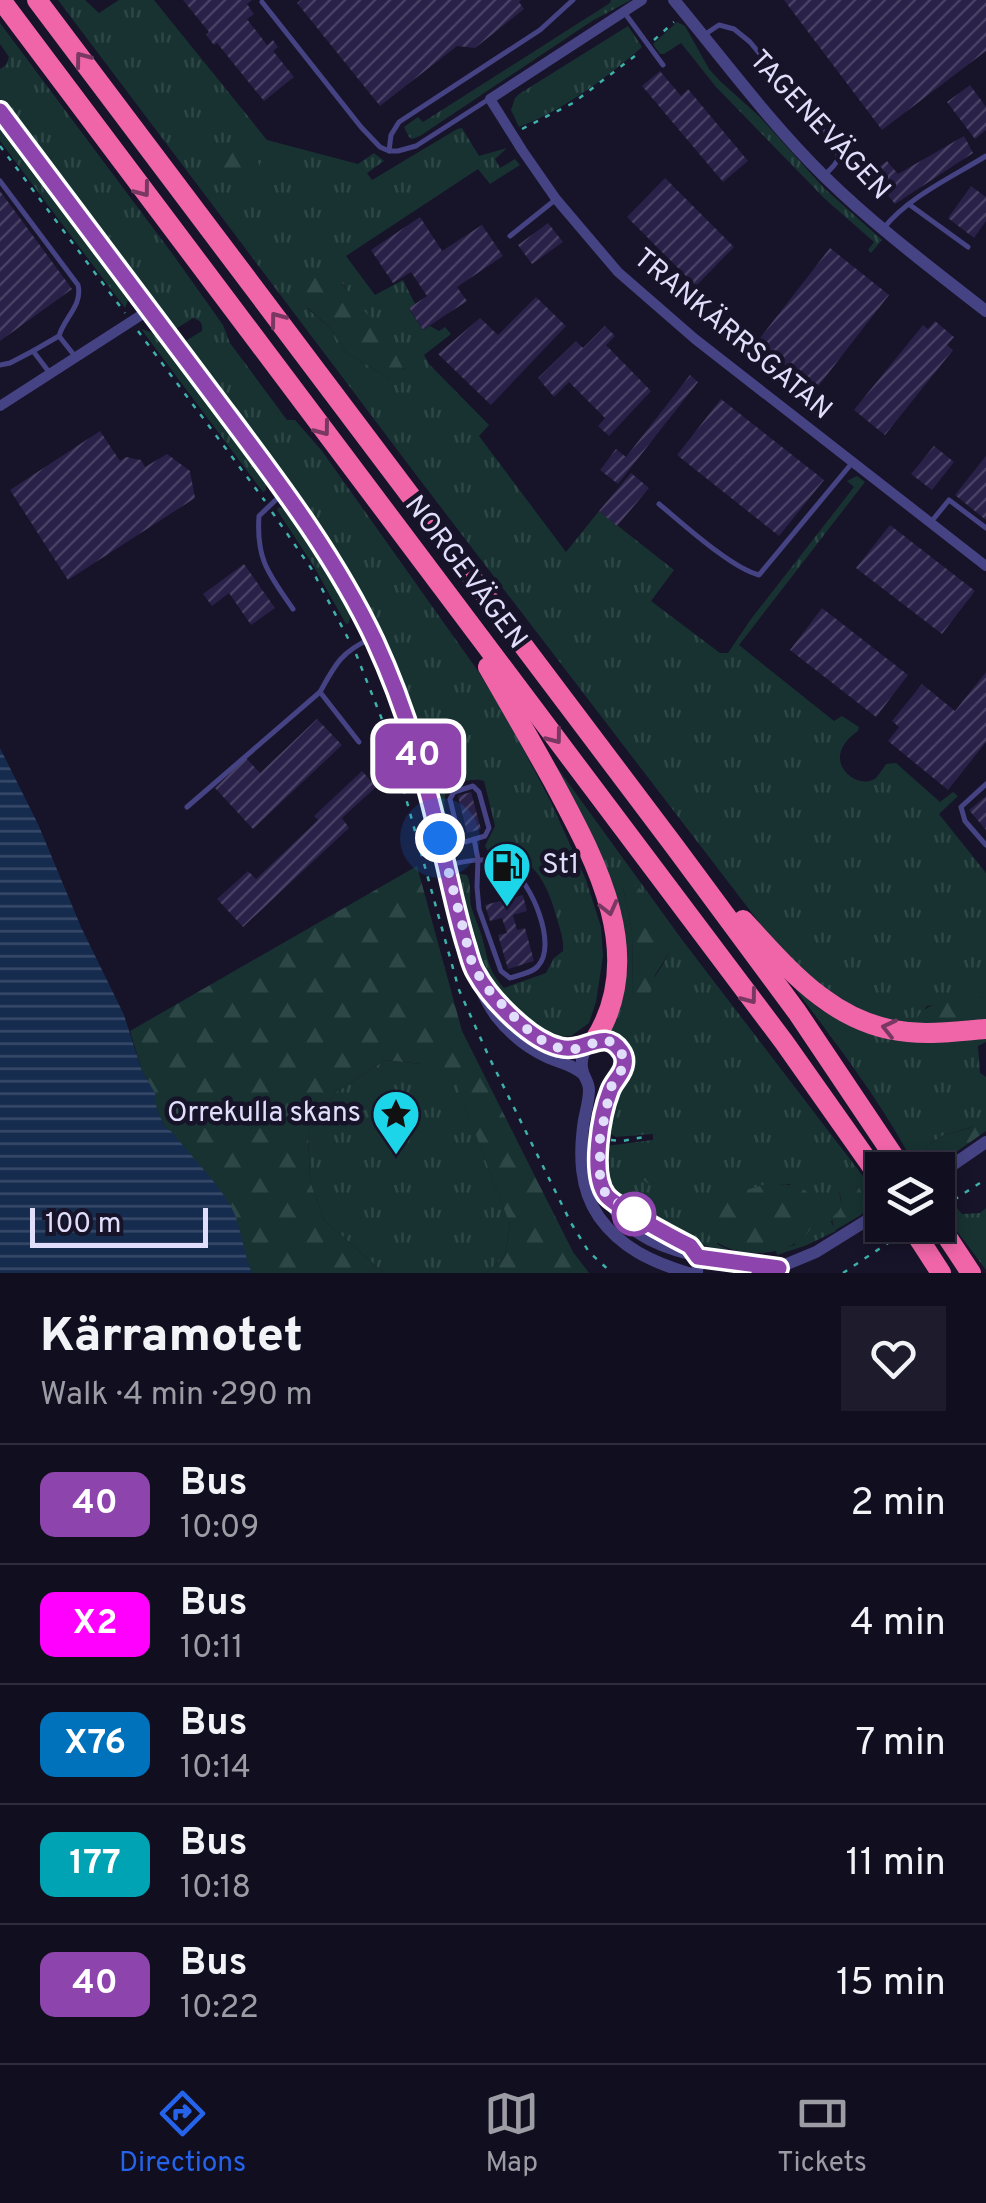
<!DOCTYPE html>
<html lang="en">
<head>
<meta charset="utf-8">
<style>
  :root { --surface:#110e1f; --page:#1e1c2c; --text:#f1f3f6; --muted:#9c9ca4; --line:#302e3d; --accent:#2563eb }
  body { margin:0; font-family:Overpass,sans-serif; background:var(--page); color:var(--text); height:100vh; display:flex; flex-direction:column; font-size:38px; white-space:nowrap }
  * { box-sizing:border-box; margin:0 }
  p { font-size:32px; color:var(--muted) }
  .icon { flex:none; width:55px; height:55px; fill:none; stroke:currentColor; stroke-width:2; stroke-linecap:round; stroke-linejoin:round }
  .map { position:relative; height:1273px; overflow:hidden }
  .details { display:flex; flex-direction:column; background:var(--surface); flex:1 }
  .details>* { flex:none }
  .badge { padding:0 20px; border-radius:15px; font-size:35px; line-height:65px }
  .fabs { position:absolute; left:865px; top:1152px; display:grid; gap:20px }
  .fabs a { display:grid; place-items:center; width:90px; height:90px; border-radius:0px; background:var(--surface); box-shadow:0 5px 15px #0003,0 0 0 2px var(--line); font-size:50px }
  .scale { position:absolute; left:30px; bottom:25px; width:178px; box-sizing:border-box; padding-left:10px; border:5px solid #e1defc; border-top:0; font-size:28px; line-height:35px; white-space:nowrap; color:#e1defc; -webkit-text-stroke:8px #171329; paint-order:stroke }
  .you { position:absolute; width:50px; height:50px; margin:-25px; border:8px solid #fff; border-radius:50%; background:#1a73e8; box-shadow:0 0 0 15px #1a73e833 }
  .map>.badge { position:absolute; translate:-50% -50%; box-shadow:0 0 0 5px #fff }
  .round { display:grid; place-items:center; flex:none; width:105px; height:105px; border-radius:0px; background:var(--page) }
  .head { display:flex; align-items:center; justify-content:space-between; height:170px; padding:0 40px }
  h1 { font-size:48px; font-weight:800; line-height:75px }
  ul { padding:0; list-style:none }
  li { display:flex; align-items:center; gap:30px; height:120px; padding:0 40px; border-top:2px solid var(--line) }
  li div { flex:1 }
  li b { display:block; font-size:38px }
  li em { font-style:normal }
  li .badge { min-width:110px; font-weight:700; text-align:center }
  .menu { display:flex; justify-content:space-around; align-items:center; height:140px; border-top:2px solid var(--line); background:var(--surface); font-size:28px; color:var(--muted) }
  .menu a { display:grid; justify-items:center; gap:5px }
  .menu .on { color:var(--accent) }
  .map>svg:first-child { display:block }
  .grass { fill:url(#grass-tufts); fill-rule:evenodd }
  .forest { fill:url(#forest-firs) }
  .water { fill:url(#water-rules) }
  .building { fill:url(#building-hatch) }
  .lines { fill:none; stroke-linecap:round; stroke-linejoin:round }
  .path { stroke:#3db1aa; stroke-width:2.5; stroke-dasharray:5 8; stroke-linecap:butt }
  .service { stroke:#454383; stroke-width:5 }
  .minor { stroke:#454383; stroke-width:10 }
  .tertiary { stroke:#454383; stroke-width:12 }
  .motorway { stroke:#f065a8; stroke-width:20 }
  .oneway { stroke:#793862 }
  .line-casing { stroke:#fff; stroke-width:22 }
  .line { stroke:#8e44ad; stroke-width:15 }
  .walk { stroke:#e1defc; stroke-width:10; stroke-dasharray:0 18 }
  .stop-dot { fill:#fff; stroke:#8e44ad; stroke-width:5 }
  .labels { text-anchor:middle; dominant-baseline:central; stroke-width:9; stroke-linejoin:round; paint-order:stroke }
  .street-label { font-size:28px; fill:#e1defc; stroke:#171329 }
  .poi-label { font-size:28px; fill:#e1defc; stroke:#171329; text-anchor:start }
</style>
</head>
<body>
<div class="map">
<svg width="986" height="1273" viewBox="0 0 986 1273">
  <defs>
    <pattern id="grass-tufts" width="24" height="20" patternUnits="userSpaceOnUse" patternTransform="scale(2.5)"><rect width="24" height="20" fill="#173231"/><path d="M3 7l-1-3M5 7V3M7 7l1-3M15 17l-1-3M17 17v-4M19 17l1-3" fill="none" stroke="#2d4646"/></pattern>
    <pattern id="forest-firs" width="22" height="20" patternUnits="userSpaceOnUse" patternTransform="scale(2.5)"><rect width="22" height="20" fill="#173231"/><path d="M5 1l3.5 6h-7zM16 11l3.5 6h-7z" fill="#2d4646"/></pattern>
    <pattern id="water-rules" width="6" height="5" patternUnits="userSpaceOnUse" patternTransform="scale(2.5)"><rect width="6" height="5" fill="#162c4e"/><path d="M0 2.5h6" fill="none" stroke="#384a68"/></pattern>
    <pattern id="building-hatch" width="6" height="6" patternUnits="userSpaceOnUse" patternTransform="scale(2.5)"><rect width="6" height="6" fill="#292148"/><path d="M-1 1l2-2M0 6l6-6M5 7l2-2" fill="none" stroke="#484163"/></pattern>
  </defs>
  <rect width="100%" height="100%" fill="#171329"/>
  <g class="grass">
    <path d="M58,0h27l14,13 20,-13h35l113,140 91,24 16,-11 10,8 -17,12 5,7 85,-51 5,-1 17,28 28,-8 -12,11 5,9 15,-9 5,6 -30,19 -12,-15 -132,87 29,39 28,-15 12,24 -6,5 14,21 7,-4 9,5 6,-4 6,7 -27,21 5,9 60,61 -10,11 87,116 33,-41 75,59 -23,31 69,52h8l23,-34 103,-132 -7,-6 10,-5 8,6 -126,163 95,76 8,-5 17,11 -1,4c-42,29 0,61 18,47 1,-1 9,-12 10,-14l10,-1 44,39 13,-10 5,4 -19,18 47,59v124l-59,9 -13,18 -44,-9 -45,-23 -47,-45 -358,-467zM342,283l62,86 -14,10 -44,-27 -16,-24 -23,-20z"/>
    <path d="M611,0h20l-39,21 -172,115 -8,3 -3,-2 -5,-10 14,-10 5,5 187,-119z"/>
    <path d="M677,22l8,4 24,43 11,12 40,36 64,71 58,52 -11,13 -3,-3 6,-8 -49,-43 -109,-112 -35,-44 -17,11h-4l-7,-10z"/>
    <path d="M0,23l174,233 49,69 7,18 57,77h8l27,31 156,220 29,47 43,82 36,80 15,47 2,29 -7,46 -7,21 -18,13 -16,1 -25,-16 -37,-35 -16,-31 -23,-77 7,-4 6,1c5,10 2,20 4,31 3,11 8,21 11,31 6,22 6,33 22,51l42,-15 8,-15 9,-7c1,-12 -3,-21 -6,-32 -9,-36 -27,-71 -69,-68l-3,-5 10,-20 -11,-45c-11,-4 -29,2 -38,9 -4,17 0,35 6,51l10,4 1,6 -11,2 -12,-33 -9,-51 -18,-59 -36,-82 -22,-45 -41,-67 -129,-171 2,-5 15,-9c1,-8 -2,-11 -9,-13l-19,12 -174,-231v-30l6,-4 3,-8 -9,-13z"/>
    <path d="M628,26l14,21c-37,32 -77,62 -123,80l-8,-17 4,-12 4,-4z"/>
    <path d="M0,126l126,167 2,7 -3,8 -125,-167z"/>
    <path d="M141,329l16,5 9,11 100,134v11l-3,2z"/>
    <path d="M279,507c24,8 59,82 72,105l-2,11 -3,1 -33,-59 -36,-55z"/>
    <path d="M551,759l132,182 199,260 -21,14 3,-3 3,-11 -9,-13 -19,4 3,13 -11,17 5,9 -29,14 -30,10 -1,-5 19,-5 -5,-61h-22l-22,6 -29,54 16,8c-23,-2 -44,-13 -64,-24l1,-3 -37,-26 -11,3c-18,-20 -15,-31 -16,-56l47,-6v-6l-37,3 -9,-5c1,-11 3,-21 7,-32 12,-28 37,-47 -3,-68l12,-61zM623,887l51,48c0,19 -27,52 -39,69l-2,-4 -1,-69z"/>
    <path d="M794,987l24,21 32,18 136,8v8l-8,4 2,27 6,4v42l-17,9 -25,7 -19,12 -3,12 2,5 11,3 -5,3h-13c-33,-65 -80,-125 -123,-183z"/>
    <path d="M385,1060l36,4 36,20 53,141 -5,31 -19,17h-102l-60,-53 -14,-39 -2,-50 27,-38z"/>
    <path d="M955,1206l7,8 18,-1 6,-5v62l-42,-56z"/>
  </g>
  <g class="forest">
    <path d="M240,141h4l15,23 2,8 -6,7 -20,8 -21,-29z"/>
    <path d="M326,265l67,80c2,12 9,19 13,30l-2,3 -14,1 -44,-27 -16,-24 -32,-29 -3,-15 8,-9z"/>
    <path d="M417,866l45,165 111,221 16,21h-103l19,-17 5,-31 -53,-140 -36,-21 -36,-4 -50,33 -27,38 2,50 14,39 60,53h-132l-8,-19 -5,-27 -67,-95 -7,-5 -8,-17 -3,-17 -12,-22 -12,-40z"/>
    <path d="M626,883l12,3 36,49v10l-19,30 -6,23 -14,6 -2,-3 -1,-70 -9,-44z"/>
    <path d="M986,997v24l-72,3c9,-27 48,-24 72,-27z"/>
    <path d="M983,1118l3,1v12l-51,36 -11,-3 -2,-15 3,-2 19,-12 26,-7z"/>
    <path d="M642,1147c20,5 32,32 19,48l-32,-28 -2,-5 2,-8z"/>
    <path d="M847,1179l10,4 11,23 -7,9 -27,16 -2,-13c9,-9 12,-13 7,-26z"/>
    <path d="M768,1184c19,0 35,-1 46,16 12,55 -72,67 -104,37 -4,-39 27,-45 58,-53z"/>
  </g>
  <path class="water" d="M0,748l38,76 43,103 43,88 18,56 13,22 2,17 8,17 7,5c18,23 42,47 57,71 13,21 13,47 23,70h-252z"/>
  <g class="building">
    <path d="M183,0h69l-5,4 7,10 -7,5 20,26 6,-5 5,7 -5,4 21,26 -30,24 -47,-58 -3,2 -8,-10 3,-3z"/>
    <path d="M301,0h220l-2,2 5,7 -49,39 -18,-2 -77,60 -83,-103z"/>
    <path d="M784,0h202v51l-104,79z"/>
    <path d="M660,71l21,25 7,-7 60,72 -25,21 -81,-96z"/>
    <path d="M970,85l16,22v23l-11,9 -28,-37z"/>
    <path d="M964,136l9,17 -78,51 -25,-31 17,-12 11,13z"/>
    <path d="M665,178l69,69 -38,39 -69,-69z"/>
    <path d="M971,186l15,11v24l-12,17 -26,-20z"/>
    <path d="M0,191l72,98 -72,52z"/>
    <path d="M420,217l22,34 40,-26 21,31 -46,31 10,14 -44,29 -14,-22 18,-12 -16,-24 -18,11 -22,-33z"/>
    <path d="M548,223l15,19 -31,22 -14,-19z"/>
    <path d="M830,248l59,47 -80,103 -59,-47z"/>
    <path d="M536,297l30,29 -75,79 -53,-51 42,-36 18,17z"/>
    <path d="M935,321l19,16 -7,8 6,5 -68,85 -31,-25 69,-85 5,4z"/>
    <path d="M605,326l10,10 -9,9 45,46 -42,45 -11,-10 7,-8 -36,-36 -15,15 -16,-19 38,-37 7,7z"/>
    <path d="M690,375l8,7 -80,102 -18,-14 16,-21 10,8z"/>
    <path d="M721,399l103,81 -45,56 -102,-81z"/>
    <path d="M100,431l20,30 6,-4 15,3 4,7 22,-13 23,17 5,27 -127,82 -58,-90z"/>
    <path d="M934,446l20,16 -22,28 -21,-16z"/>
    <path d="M986,456v64l-31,-25z"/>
    <path d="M631,473l18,15 -32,38 -18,-15z"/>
    <path d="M890,525l85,66 -33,43 -86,-66z"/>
    <path d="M244,564l31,44 -24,17 -22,-32 -17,13 -9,-12z"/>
    <path d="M822,608l86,67 -32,42 -86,-67z"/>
    <path d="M986,672v70l-38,48 -60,-49 11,-14 -7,-6 30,-37 33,27z"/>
    <path d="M317,719l25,26 -89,84 -38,-41 31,-30 14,15z"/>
    <path d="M362,771l14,16 -34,31 7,10 -106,99 -26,-28 31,-28 8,8 62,-59 -4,-4z"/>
    <path d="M471,792l10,37 -14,4 -9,-37z"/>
    <path d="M986,796v34l-17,-20z"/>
    <path d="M523,895l4,16 -14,4 4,15 8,-2 9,33 -26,8 -10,-34 9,-2 -5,-15 -12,3 -5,-16z"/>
  </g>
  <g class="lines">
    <g class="path">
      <path d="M654,40l20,-18"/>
      <path d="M522,129l51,-26 67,-51"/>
      <path d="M0,146l125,167"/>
      <path d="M138,331l127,170"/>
      <path d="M272,512l39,56 39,74"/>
      <path d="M356,654l33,83 70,253 30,67 82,166 18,29 23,21"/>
      <path d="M611,1140l11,1 22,-4"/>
      <path d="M943,1207l43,-28"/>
      <path d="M843,1273l57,-38"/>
    </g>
    <g class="service">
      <path d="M262,2l99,125 19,20 9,4h9l18,-5 73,-47"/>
      <path d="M624,12l39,53"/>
      <path d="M704,35l15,-10 15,4 16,13 86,104c6,14 -1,18 -10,28"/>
      <path d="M389,151l2,-16 8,-13 141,-92 33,-30"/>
      <path d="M0,181l78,104c5,20 -14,33 -19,51l15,19"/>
      <path d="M910,205l58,42"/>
      <path d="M883,229c25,-32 69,-52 103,-73"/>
      <path d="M510,236l45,-36"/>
      <path d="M33,351l26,-15"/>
      <path d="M0,365l10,-2 23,-12 16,21"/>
      <path d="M283,493l-24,23c-3,44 10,58 34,93"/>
      <path d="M659,504c23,19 72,64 100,71l93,-112"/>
      <path d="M931,522l18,-22 37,28"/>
      <path d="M359,742l-39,-50c15,-27 21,-40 50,-53"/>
      <path d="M986,784l-25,23 4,14 21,24"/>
      <path d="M473,786l6,6 10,36 -4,8 -20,6 -6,-5 -9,-38 4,-7z"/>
      <path d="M187,807l133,-115"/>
      <path d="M449,865c20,-5 43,-9 61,3 21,14 48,77 28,98 -6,7 -19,9 -28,12l-9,-7 -22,-62 -2,-22 1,-28 -4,-20"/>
      <path d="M615,1201l79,49"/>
    </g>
    <g class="minor">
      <path d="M642,0l-152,99 32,51 34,49 62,73 77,67 291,227"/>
      <path d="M0,406l149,-96"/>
    </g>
    <g class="tertiary">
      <path d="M674,0c49,59 96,123 151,177 50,49 106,91 161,134"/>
      <path d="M0,112c70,92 140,185 209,278 52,69 105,136 146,212 40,74 64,153 84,235 14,54 25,134 57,179 14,18 33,33 53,42 13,5 24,7 34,16"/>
      <path d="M487,988c25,31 58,70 101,58"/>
      <path d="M938,1175l48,-33"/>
      <path d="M775,1269l41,-17 66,-41"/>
      <path d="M688,1273c-36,-11 -67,-25 -89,-56 -20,-29 -20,-64 -15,-97 2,-10 5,-20 5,-30 0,-9 -6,-13 -7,-22 -2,-18 10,-30 27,-27 9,5 18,13 15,25 -1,7 -8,12 -12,19 -8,16 -10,36 -12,53 -12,113 95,120 179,129"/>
      <path d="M697,1273l1,-16"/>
    </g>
    <g class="motorway">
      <path d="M1,0l783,1042 98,139"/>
      <path d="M37,0l638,847 122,165 106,158"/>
      <path d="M488,667c22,38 44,76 65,114 42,78 96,175 41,260"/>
      <path d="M743,920c46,50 92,106 165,112 26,3 52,-1 78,-3"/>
      <path d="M938,1223l33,50"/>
      <path d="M910,1225l31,48"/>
    </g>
  </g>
  <defs><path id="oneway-chevron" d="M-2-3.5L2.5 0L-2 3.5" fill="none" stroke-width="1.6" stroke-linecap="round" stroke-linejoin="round" transform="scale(2.5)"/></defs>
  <g class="oneway">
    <use href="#oneway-chevron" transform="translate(82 59) rotate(-127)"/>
    <use href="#oneway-chevron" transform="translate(143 190) rotate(53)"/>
    <use href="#oneway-chevron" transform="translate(277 319) rotate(-127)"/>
    <use href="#oneway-chevron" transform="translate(323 429) rotate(53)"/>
    <use href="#oneway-chevron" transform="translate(555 737) rotate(53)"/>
    <use href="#oneway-chevron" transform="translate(609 908) rotate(76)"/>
    <use href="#oneway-chevron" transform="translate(750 997) rotate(53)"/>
    <use href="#oneway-chevron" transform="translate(889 1028) rotate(-167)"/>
  </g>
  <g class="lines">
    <g class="line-casing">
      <path id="line" d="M0,111c71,95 142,190 213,284 59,79 120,157 162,246 32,69 52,142 69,216 7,29 13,59 22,88 3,9 5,20 10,28 14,26 54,67 83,74 26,7 45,-21 62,4 3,4 4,9 3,14 -1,9 -11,17 -14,26 -9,23 -20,83 -4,104 8,11 68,43 84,51l8,11 81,11 -20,5"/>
    </g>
    <use href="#line" class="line"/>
    <path class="walk" d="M440,838l33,129 18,26 30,31 17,14 17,9 15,3 11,-2 20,-8 8,1 11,9 4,9v7l-13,21 -11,51v41l6,16 28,19"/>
  </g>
  <defs>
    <g id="fuel-pin" transform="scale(2.5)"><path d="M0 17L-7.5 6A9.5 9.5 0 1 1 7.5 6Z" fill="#1dd5e9" stroke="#171329"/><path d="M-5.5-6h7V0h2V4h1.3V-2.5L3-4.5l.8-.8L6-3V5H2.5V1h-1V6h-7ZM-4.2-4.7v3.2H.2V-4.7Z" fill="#111"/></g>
    <g id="sight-pin" transform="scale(2.5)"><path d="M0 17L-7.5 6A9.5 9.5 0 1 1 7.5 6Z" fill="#1dd5e9" stroke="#171329"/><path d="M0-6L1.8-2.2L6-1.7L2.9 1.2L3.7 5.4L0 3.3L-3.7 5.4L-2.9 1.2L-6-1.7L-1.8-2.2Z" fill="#111"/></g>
  </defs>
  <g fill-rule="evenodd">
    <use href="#fuel-pin" x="507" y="866"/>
    <use href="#sight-pin" x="396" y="1114"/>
  </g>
  <circle class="stop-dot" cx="634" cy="1214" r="20"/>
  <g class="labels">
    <g class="street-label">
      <text transform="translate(819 126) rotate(47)">TAGENEVÄGEN</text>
      <text transform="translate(732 335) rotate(40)">TRANKÄRRSGATAN</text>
      <text transform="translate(465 573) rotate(53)">NORGEVÄGEN</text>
    </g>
    <g class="poi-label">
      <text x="542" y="866">St1</text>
      <text x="361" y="1114" text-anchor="end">Orrekulla skans</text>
    </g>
  </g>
</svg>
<div class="fabs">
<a><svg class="icon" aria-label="layers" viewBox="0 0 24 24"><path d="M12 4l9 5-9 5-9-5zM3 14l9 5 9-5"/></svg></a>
</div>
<div class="scale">100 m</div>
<div class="you" style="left:440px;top:838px"></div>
<b class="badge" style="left:418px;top:756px;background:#8e44ad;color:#fff">40</b>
</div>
<section class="details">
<div class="head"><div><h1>Kärramotet</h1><p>Walk · 4 min · 290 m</p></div><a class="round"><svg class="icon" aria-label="heart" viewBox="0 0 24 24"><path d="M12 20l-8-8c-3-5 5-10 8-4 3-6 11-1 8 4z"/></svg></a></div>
<ul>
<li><span class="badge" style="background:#8e44ad;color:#fff">40</span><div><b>Bus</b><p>10:09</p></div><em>2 min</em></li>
<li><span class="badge" style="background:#f0f;color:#fff">X2</span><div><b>Bus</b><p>10:11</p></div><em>4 min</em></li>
<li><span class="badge" style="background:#0072bc;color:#fff">X76</span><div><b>Bus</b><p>10:14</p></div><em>7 min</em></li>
<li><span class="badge" style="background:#00a3b4;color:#fff">177</span><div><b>Bus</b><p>10:18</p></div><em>11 min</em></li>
<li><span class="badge" style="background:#8e44ad;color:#fff">40</span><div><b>Bus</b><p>10:22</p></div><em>15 min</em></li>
</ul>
</section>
<nav class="menu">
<a class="on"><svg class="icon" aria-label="directions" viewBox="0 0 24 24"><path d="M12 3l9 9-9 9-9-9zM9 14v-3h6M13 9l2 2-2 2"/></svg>Directions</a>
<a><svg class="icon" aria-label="map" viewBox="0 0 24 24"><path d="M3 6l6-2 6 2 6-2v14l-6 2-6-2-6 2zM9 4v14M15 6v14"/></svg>Map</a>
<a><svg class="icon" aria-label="tickets" viewBox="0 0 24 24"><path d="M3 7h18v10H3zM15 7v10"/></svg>Tickets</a>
</nav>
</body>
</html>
